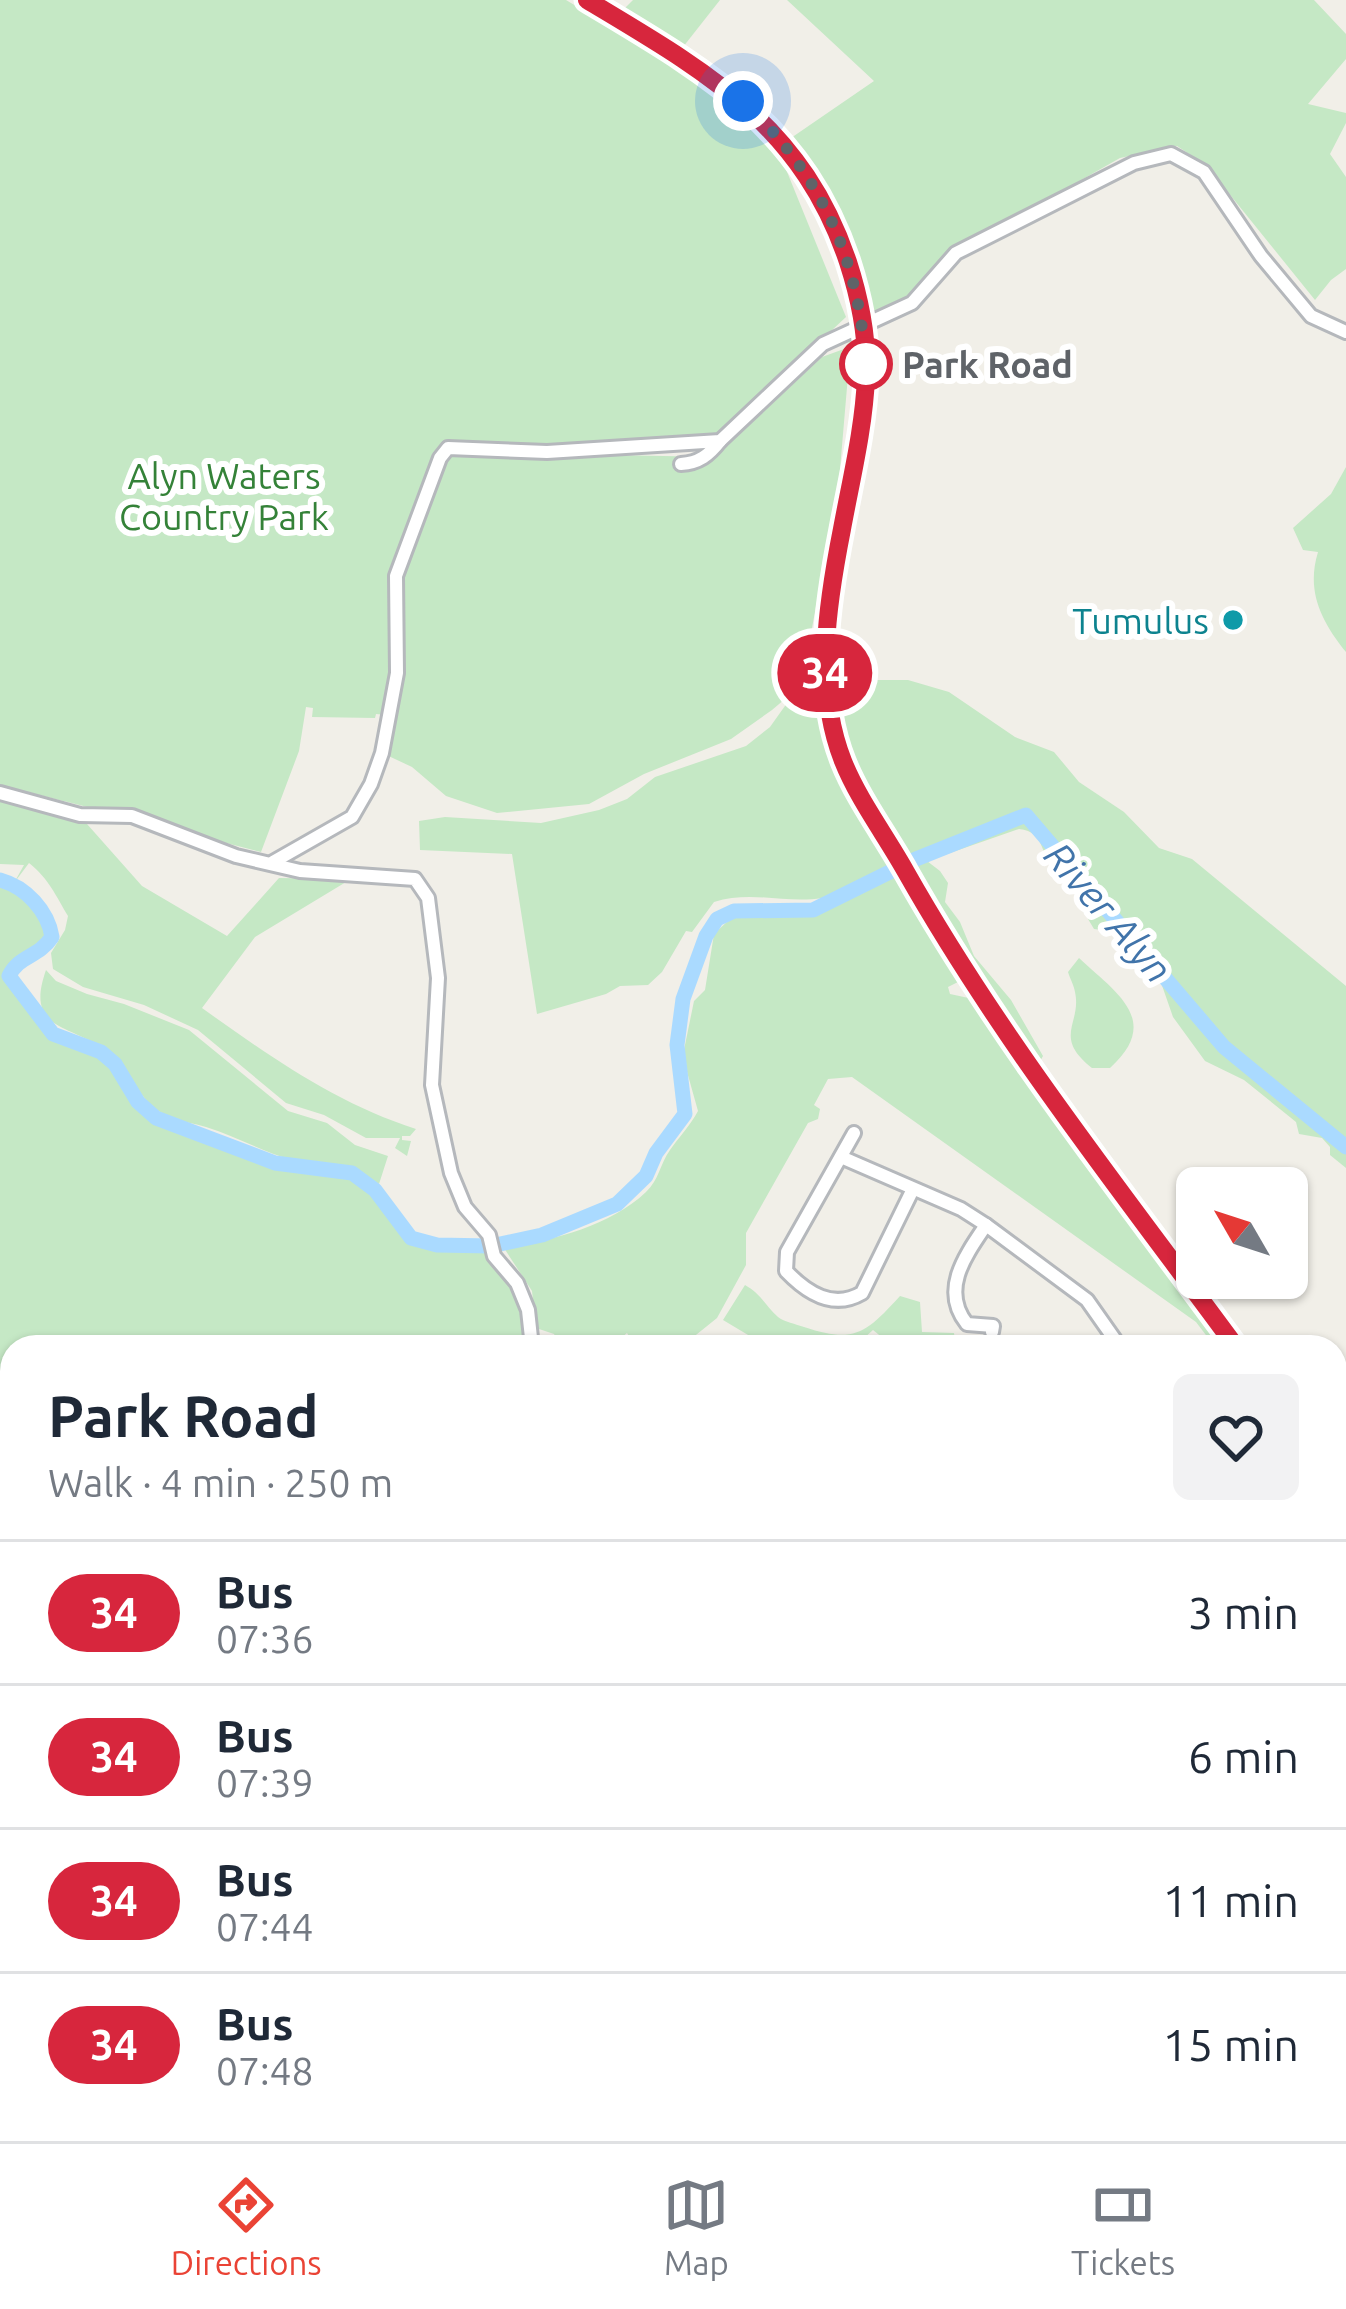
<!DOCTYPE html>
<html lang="en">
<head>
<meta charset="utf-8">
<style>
  :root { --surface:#fff; --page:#f2f2f3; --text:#1f2937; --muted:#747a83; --line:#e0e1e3; --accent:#ea4335 }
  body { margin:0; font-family:Ubuntu,sans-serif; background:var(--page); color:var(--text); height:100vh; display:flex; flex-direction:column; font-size:45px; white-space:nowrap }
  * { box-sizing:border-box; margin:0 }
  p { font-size:39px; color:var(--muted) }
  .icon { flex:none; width:66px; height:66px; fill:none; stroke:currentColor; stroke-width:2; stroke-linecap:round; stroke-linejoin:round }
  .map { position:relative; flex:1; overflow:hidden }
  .sheet { position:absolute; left:0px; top:1335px; width:1347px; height:807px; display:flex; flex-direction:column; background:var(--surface); border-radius:36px 36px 0 0; box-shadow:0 3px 9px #0004 }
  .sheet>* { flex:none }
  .badge { padding:0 24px; border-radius:39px; font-size:42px; line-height:78px }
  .needle { width:78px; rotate:309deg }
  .buttons { position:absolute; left:1176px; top:1167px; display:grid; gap:24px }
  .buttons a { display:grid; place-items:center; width:132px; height:132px; border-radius:18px; background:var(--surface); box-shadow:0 3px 9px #0004; font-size:60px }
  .you { position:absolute; width:60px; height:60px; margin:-30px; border:9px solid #fff; border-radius:50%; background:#1a73e8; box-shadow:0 0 0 18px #1a73e833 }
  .map>.badge { position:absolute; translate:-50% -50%; box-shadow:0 0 0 6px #fff }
  .round { display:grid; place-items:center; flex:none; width:126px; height:126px; border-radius:18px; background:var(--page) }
  .overview { display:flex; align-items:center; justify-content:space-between; height:204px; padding:0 48px }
  h1 { font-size:57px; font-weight:700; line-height:90px }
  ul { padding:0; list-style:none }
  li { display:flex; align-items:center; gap:36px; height:144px; padding:0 48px; border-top:3px solid var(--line) }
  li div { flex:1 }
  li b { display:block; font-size:45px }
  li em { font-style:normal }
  li .badge { min-width:132px; font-weight:700; text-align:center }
  .tab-bar { display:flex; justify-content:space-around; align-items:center; height:168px; border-top:3px solid var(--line); background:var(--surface); font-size:33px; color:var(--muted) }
  .tab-bar a { display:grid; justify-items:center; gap:6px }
  .tab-bar .on { color:var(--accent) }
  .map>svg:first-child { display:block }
  .green { fill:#c5e8c5 }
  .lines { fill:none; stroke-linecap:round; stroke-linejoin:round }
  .river { stroke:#aadaff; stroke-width:15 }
  .minor-casing { stroke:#b5b8bc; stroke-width:18 }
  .major-casing { stroke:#f2c960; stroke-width:21 }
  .minor { stroke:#fff; stroke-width:12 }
  .major { stroke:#fff2af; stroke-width:15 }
  .line-casing { stroke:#fff; stroke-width:27 }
  .line { stroke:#d7263d; stroke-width:18 }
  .walk { stroke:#5f6368; stroke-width:12; stroke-dasharray:0 21.6 }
  .stop-dot { fill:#fff; stroke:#d7263d; stroke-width:6 }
  .culture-dot { fill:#0f9aa8; stroke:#fff; stroke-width:4.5 }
  .labels { text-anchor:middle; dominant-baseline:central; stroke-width:12; stroke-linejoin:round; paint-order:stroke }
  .stop-label { font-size:36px; font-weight:bold; fill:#5f6368; stroke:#fff; text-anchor:start }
  .park-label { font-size:36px; fill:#348238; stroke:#fff }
  .culture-label { font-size:36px; fill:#0d838f; stroke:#fff; text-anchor:end }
  .water-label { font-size:39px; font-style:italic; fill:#4174aa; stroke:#fff }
</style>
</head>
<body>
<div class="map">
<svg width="1346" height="2141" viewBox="0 0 1346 2141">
  <rect width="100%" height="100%" fill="#f1efe8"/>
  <g class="green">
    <path d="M0,0h566l145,87 40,36 30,34 65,160 -128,120 -269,15 266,5 107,-100 22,-8 27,-36 -46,-126 -34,-49 83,-57 -87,-81h527l32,34v25l-38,45 38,9v10l-16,31 16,23v92l-15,11 -16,20 -109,-135 -29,-19 -57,12 -166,94 -44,49 -34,15 -26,36 -11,129 -29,158 -25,60 -13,11 -41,29 -87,35 -55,30 -92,9 -51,-17 -34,-29 -32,-15 6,-37 -10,-1 -1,4 -63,-1 1,-9 -7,-1 -7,44 -38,101 -197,-51 -9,16 32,7 55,62 85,50 52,-58 72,1 -96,58 -53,71c67,48 135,96 214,121l-6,7h-8v4l9,1 -4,15 -12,-8 5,-10h-34l-42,-23 -38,-12 -88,-73 -54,-25 -61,-18 -30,-18 -2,-16 14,-23 3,-14c-12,-20 -19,-37 -39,-53l-15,20 28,25 10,29 -16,19 -22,10 -5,10 44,58 48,18 14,12 23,38 18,16 119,45 77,10 23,17 36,48 26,7 54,1 25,38 15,63h-519v783h258l-3,11h-267v-1261l14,3 10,-18 -24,-1v-66l54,18 9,-15 -63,-16z"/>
    <path d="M633,0h87l-37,47 -61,-36z"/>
    <path d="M1346,467v185c-25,-31 -40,-61 -28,-100l-15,-2 -10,-22 38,-34z"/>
    <path d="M859,680h49l41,12 66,45 39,15 25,30 45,30 35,36 33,11 154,127v182l-16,-13v-8l-8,-9 -23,-4 -3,-12 -52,-42 -39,-19 -32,-44 -15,-43 -15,-18 -16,-4 -16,-21 -17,-2 -6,-10 2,-9 -5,-19c-10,-8 -19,-9 -28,-17 -18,-17 -10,-42 -38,-45l-92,32 13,10 8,12 -3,19 15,20 14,34 37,44 32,56 -4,7h-6l-131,-205 -47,-89 -22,-76z"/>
    <path d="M797,689l23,21 33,84 40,70c-23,12 -46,30 -71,34 -36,6 -71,-8 -108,4l-22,30 -6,-1 -24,41 -14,13 -28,1 -14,8 -69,20 -25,-160 -92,-4 -1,-29 26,-4 96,6 58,-13 28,-11 28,-22 91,-31 24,-19z"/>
    <path d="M898,874l60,101v7l-10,5 2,7 28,6 249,347h-12l-19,-25 -344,-245 -24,2 -14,26 6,4 -2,10 -10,4 -62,110v32l-29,53 -36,29h-52l4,-4 -6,-10 -17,14h-49l-7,-13 -18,-6 -4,-37 -28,-43c48,-8 105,-21 142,-56 13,-12 14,-28 24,-42 9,-13 20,-24 28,-39l-14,-50 1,-16 9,-44 11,-11 9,-56 17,-16 88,-6z"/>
    <path d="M1079,958c36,34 84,62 31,110h-18c-40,-32 -10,-44 -17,-76 -1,-7 -5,-13 -7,-20z"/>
    <path d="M46,970l10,11 31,13 37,10 65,26 99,81 39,12 28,22 33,11 -9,28c-33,-22 -52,-14 -87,-24 -29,-8 -57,-24 -86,-33 -12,-4 -25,-5 -36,-10 -34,-13 -40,-54 -70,-71 -37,-22 -74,-19 -54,-76z"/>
    <path d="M745,1285c16,9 20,20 33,32 6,5 18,7 26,10 51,17 62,6 96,-31l20,6 2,30 32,1 2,14h-62l-21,-17 -19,17h-86l-45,-27z"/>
    <path d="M1335,1496l5,13 6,2v414l-11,-4z"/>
    <path d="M1335,1926l11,5v210h-311l-5,-11h305z"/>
    <path d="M529,2130h495l4,11h-477z"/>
  </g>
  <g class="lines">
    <path class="river" d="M0,880c26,7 48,31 52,57 -14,21 -33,18 -43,39l44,58 48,18 14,12 23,38 18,16 119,45 77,10 23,17 36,48 26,7 54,1 51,-11 75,-31 29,-28 10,-23 29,-39 -8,-69 6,-46 23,-63 11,-17 17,-8 79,-1 103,-51 110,-44 198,232 122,100"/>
    <g class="minor-casing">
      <g id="minor">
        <path d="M681,464c18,-1 28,-9 39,-23"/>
        <path d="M0,793l80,22 52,1 104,40 64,15 115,8 13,19 10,80 -6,107 19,88 14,34 24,28 5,21 23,27 11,27 4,37"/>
        <path d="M273,862l79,-45 19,-33 11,-31 15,-80 -1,-97 44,-118 8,-10 99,4 173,-11 103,-97 89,-41 44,-50 178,-90 37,-9 33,18 57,84 50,60 35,16"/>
        <path d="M854,1133l-67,119 -1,19c21,22 47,39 76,22l51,-104"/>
        <path d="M841,1157l120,52 25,16 101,75 33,47"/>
        <path d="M986,1225c-21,31 -46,65 -19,99l26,2 -1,6"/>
        <path d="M1147,1347l5,-3 13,3"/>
        <path d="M1027,2130l6,11"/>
        <path d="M348,2141l6,-11"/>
        <path d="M436,2141l16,-7 20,7"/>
      </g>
    </g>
    <g class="major-casing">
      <g id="major">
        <path d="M588,0c117,70 214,124 260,262 12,38 20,75 18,115 -2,51 -15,103 -24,152 -15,76 -28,159 1,232 15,38 43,75 63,111 96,168 216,319 331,475"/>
        <path d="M1335,1486l11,15"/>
      </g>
    </g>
    <use href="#minor" class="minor"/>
    <use href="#major" class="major"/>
  </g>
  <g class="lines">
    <g class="line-casing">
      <path id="line" d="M587,0c118,71 214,123 261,262 12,37 20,75 18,115 -2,51 -15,103 -24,152 -15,76 -28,158 1,232 15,38 43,75 63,111 95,168 216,320 330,475"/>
    </g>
    <use href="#line" class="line"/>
    <path class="walk" d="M743,101c81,76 119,164 123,275v-12"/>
  </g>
  <circle class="stop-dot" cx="866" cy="364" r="24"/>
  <circle class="culture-dot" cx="1233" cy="620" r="12"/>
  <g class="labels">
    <g class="stop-label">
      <text x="902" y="364">Park Road</text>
    </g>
    <g class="park-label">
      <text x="224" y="475">Alyn Waters<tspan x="224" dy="41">Country Park</tspan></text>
    </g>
    <g class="culture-label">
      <text x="1209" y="620">Tumulus</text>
    </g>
    <g class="water-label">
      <text transform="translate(1109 912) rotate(49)">River Alyn</text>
    </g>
  </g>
</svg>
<div class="buttons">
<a><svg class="needle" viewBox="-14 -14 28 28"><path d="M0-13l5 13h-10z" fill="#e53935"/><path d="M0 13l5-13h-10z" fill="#747a83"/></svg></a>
</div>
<div class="you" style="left:743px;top:101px"></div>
<b class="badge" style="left:825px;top:673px;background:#d7263d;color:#fff">34</b>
<section class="sheet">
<div class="overview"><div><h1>Park Road</h1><p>Walk · 4 min · 250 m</p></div><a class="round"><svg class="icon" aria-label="heart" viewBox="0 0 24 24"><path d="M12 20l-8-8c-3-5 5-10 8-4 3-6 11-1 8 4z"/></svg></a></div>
<ul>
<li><span class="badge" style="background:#d7263d;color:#fff">34</span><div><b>Bus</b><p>07:36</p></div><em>3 min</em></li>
<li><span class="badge" style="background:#d7263d;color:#fff">34</span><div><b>Bus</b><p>07:39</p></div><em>6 min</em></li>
<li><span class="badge" style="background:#d7263d;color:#fff">34</span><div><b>Bus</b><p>07:44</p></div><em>11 min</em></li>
<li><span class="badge" style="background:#d7263d;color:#fff">34</span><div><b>Bus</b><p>07:48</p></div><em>15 min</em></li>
</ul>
</section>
</div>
<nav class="tab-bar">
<a class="on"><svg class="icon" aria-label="directions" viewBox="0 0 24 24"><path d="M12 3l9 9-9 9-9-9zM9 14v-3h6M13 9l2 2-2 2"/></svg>Directions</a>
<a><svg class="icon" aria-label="map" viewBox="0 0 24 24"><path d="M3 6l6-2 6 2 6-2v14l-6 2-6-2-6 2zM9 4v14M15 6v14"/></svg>Map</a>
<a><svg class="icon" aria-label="tickets" viewBox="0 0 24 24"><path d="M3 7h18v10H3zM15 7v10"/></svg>Tickets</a>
</nav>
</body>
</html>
